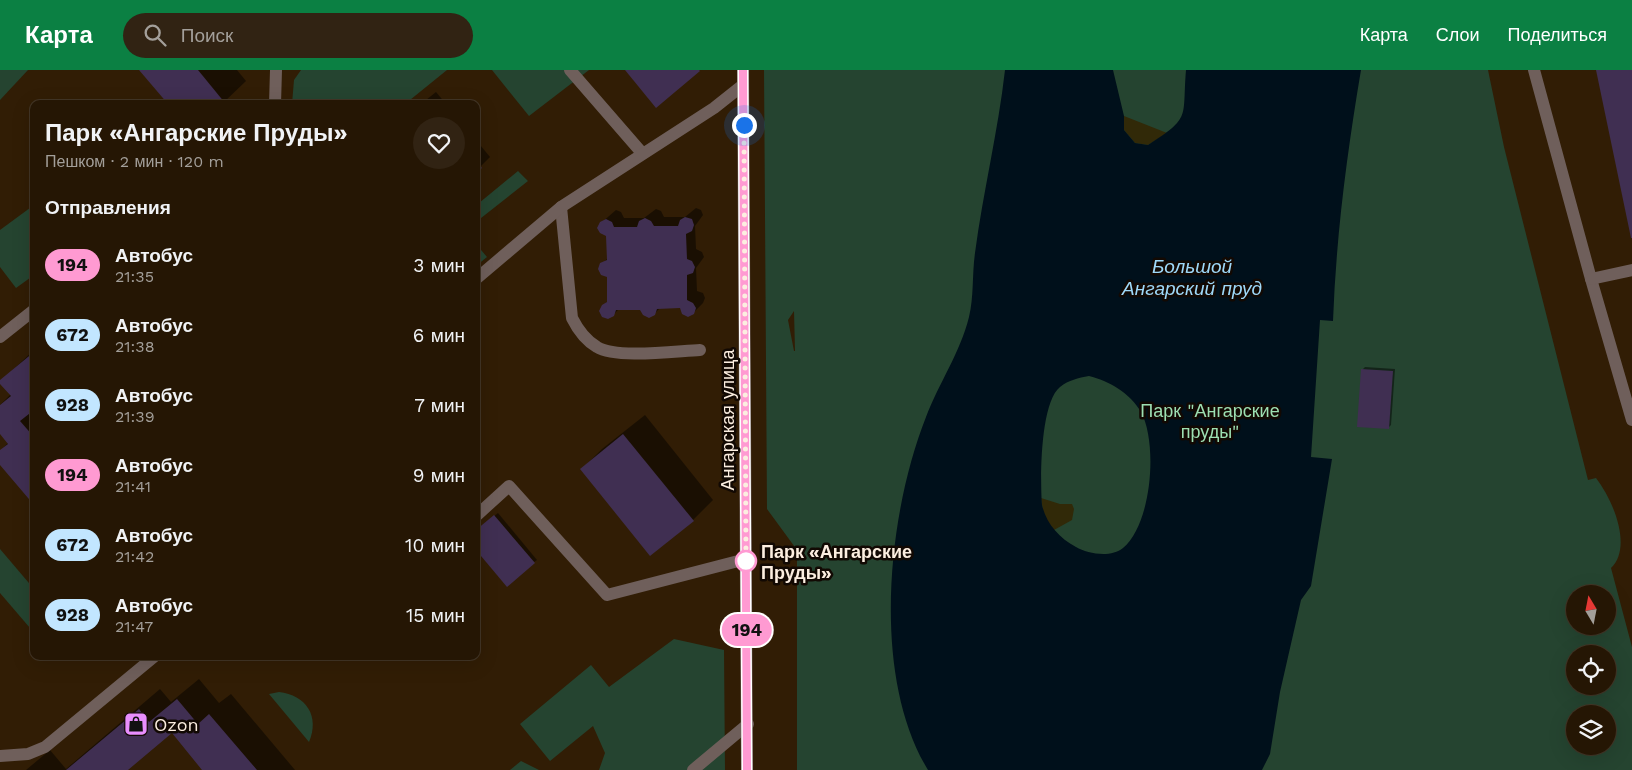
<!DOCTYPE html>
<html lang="ru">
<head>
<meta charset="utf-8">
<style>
  :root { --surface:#251604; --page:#312313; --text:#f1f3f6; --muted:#a39f9a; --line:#423526; --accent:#0b8043 }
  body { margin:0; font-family:"Work Sans",sans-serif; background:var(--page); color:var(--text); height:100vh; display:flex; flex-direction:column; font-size:19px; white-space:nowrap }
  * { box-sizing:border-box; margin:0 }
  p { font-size:16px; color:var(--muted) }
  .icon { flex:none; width:28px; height:28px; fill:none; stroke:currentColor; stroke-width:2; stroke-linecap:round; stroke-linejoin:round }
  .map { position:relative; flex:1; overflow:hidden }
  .details { position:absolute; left:30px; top:30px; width:450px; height:560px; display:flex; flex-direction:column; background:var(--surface); border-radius:10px; box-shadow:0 5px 20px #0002,0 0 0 1px var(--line) }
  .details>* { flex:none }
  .badge { padding:0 10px; border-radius:16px; font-size:18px; line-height:32px }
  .needle { width:32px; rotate:350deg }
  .fabs { position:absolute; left:1566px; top:515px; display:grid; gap:10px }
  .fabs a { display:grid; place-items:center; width:50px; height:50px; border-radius:50%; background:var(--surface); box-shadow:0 5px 20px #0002,0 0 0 1px var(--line); font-size:25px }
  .you { position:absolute; width:25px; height:25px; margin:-12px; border:4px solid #fff; border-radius:50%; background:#1a73e8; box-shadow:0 0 0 8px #1a73e833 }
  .map>.badge { position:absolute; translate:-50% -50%; box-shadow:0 0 0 2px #fff }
  h2 { padding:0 15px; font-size:19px; line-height:45px }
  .round { display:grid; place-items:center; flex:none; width:52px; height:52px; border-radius:26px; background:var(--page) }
  .head { display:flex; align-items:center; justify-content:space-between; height:85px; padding:0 15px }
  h1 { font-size:24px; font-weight:700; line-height:38px }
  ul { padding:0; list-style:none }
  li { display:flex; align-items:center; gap:15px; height:70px; padding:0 15px }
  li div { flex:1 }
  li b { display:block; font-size:19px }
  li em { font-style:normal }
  li .badge { min-width:55px; font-weight:700; text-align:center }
  header { display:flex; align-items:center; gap:30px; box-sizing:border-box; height:70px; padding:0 25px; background:var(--accent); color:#fff }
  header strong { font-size:24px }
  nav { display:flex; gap:28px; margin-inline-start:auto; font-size:18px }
  .search { width:350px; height:45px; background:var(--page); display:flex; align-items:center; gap:12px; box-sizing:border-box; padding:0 18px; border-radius:28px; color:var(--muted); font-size:19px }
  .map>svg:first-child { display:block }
  .green { fill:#254430; fill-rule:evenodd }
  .sand { fill:#312908 }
  .water { fill:#00101b; fill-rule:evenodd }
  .shadow { fill:#0007 }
  .building { fill:#402f52 }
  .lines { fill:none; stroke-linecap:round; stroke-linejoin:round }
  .minor { stroke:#6f5f5b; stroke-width:12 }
  .line-casing { stroke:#fff; stroke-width:11 }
  .line { stroke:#ff9ad2; stroke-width:8 }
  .walk { stroke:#fceee0; stroke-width:5; stroke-dasharray:0 9 }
  .stop-dot { fill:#fff; stroke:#ff9ad2; stroke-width:2.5 }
  .labels { text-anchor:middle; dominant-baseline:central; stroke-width:5; stroke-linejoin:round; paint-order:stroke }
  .park-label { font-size:18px; fill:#9ddfb2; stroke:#120903 }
  .street-label { font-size:18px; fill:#fceee0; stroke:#120903 }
  .stop-label { font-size:18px; font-weight:bold; fill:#fceee0; stroke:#120903; text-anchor:start }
  .poi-label { font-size:18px; fill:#fceee0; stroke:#120903; text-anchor:start }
  .water-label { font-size:19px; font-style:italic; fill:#9ed8f8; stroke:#120903 }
</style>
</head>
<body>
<header>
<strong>Карта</strong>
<div class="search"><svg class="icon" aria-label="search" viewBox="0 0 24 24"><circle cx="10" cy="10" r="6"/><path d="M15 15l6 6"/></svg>Поиск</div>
<nav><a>Карта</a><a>Слои</a><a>Поделиться</a></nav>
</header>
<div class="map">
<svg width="1632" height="700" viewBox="0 0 1632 700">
  <rect width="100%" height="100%" fill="#311d05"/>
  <g class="green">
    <path d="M0,0h28l-28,30z"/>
    <path d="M301,0h146l-42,34h-113l2,-24z"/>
    <path d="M492,0h97l-60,46z"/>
    <path d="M764,0h724l16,77 84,333 8,-2c19,25 36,70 15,90l21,79v123h-835v-220l-30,-41zM794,241l1,40h-1l-6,-31zM1575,524h33v32h-33zM1575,584h33v32h-33zM1575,644h33v32h-33z"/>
    <path d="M518,101l10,10 -52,41v-22l3,3z"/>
    <path d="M34,135v70l-18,13 -16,-21v-37z"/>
    <path d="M476,174l11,13 -11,9z"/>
    <path d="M0,479l34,40v36l-4,3 -30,-35z"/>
    <path d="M674,569l50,11 1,120h-126l6,-17 -12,-27 -43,35 -30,-37 71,-59 18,22z"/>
    <path d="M279,622c27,3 41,24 30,50l-40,-48z"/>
    <path d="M521,691l18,9h-29z"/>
  </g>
  <g class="sand">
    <path d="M1124,46l43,17 -19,12 -13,-2 -11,-13z"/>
    <path d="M1041,428l19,6h12l2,5 -2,11 -18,10 -10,-13z"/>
  </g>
  <path class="water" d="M1005,0h108l11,46v14l11,13 13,2c44,-28 34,-27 38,-75h175c-14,83 -25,167 -28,251l-13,-1 -9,137 21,2 -21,127 -10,14 -21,92 -10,62 -8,16h-334c-57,-94 -41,-254 -2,-353 13,-34 34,-64 43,-100 5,-20 3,-43 6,-64 8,-61 23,-121 30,-183zM1089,306c20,5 41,17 52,36 17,31 11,112 -18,136 -12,10 -35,6 -47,-1 -17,-9 -30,-24 -34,-42 -2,-25 -2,-102 18,-118 9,-7 18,-9 29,-11z"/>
  <g class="shadow">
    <path d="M141,0h96l9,11 -24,23h-53z"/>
    <path d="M436,22l10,12h-25z"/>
    <path d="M476,70l14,17 -14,14z"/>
    <path d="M696,138l5,2 2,5 -8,11 1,23 6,3 2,5 -8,11 1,23 6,2 2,5 -2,5 -10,10 -13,-6 -20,1 -6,6 -13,-5h-22l-6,6 -10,-9 6,-6 -1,-24 -6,-12 6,-6 -1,-23 -6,-12 15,-13 5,2 3,6h20l12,-9 5,2 3,6h21z"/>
    <path d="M34,280v153l-34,-40v-12l9,-9 -9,-10v-27l11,-11 -11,-12z"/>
    <path d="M1365,297l30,2 -4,56 -3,3 -26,-58z"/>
    <path d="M645,345l68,85 -20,20 -111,-51 20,-20z"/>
    <path d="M498,443l39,47 -3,2 -58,-31z"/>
    <path d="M199,609l20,24 12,-9 64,76h-91l-32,-39 -46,39h-100l24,-20 16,19 94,-80 11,13z"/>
  </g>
  <g class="building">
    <path d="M139,0h59l27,33 -57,1z"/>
    <path d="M625,0h74l1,1 -44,37z"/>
    <path d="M1596,0h36v168h-1z"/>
    <path d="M476,92l6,6 -6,4z"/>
    <path d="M685,147l7,2 2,6 -2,6 -6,3 1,25 5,2 3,6 -2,6 -6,2v25l6,3 3,5 -2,6 -6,3 -6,-3 -2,-6 -23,1 -2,6 -6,3 -6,-3 -3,-5h-24l-2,6 -6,3 -6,-2 -3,-6 3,-6 5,-3v-25l-6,-2 -3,-6 2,-6 7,-3 -1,-24 -6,-3 -3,-5 3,-6 6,-3 6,3 2,5h23l2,-6 6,-3 6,3 3,5h24l2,-6z"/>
    <path d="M34,282v58l-14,11 14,16v68l-34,-40v-15l8,-6 -8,-10v-29l11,-9 -11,-12v-4z"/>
    <path d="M1361,299l32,2 -4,58 -32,-2z"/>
    <path d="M623,364l71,87 -44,35 -70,-87z"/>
    <path d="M494,445l41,48 -28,24 -31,-37v-20z"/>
    <path d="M177,629l21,25 11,-10 48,56h-55l-30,-37 -44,37h-62l73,-61 10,13z"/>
  </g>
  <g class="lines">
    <g class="minor">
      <path d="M570,0l72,83"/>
      <path d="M743,0l4,700"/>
      <path d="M1534,0l57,209 41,141"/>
      <path d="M275,34l1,-34"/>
      <path d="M561,137l11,111c6,12 13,22 25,29 19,12 79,4 103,3"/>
      <path d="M476,209l85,-72 153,-99 29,-23"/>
      <path d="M1591,209l41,-9"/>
      <path d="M0,267l34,-27"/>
      <path d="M476,446l33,-30 98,109 139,-36"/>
      <path d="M0,686l28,-2 17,-7 110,-91"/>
      <path d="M693,700l55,-46"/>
    </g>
  </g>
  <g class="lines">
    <g class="line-casing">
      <path id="line" d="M743,0l4,700"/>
    </g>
    <use href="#line" class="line"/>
    <path class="walk" d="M744,55l2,436"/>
  </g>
  <defs>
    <g id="shop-square" transform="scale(1.25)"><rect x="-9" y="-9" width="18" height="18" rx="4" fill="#e98efe" stroke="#120903"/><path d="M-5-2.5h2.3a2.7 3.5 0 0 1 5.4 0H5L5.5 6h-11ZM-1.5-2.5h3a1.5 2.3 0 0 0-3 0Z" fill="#111"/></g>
  </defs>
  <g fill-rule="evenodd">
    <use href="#shop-square" x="136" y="654"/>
  </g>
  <circle class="stop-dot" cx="746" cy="491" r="10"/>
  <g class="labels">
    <g class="park-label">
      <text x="1210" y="340">Парк "Ангарские<tspan x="1210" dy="21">пруды"</tspan></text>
    </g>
    <g class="street-label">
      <text transform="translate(727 350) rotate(-90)">Ангарская улица</text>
    </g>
    <g class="stop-label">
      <text x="761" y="481">Парк «Ангарские<tspan x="761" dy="21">Пруды»</tspan></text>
    </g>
    <g class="poi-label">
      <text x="154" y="654">Ozon</text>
    </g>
    <g class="water-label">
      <text x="1192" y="196">Большой<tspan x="1192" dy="22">Ангарский пруд</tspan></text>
    </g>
  </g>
</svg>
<div class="fabs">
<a><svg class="needle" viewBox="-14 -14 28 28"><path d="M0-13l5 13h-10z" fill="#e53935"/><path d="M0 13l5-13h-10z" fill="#a39f9a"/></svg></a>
<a><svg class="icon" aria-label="locate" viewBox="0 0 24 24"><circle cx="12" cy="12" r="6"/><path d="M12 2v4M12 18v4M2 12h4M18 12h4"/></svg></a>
<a><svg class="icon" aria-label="layers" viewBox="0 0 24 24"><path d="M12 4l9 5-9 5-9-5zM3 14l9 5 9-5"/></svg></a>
</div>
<div class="you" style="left:744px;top:55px"></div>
<b class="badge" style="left:747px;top:560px;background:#ff9ad2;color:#111">194</b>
<section class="details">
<div class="head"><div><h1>Парк «Ангарские Пруды»</h1><p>Пешком · 2 мин · 120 m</p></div><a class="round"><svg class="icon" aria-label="heart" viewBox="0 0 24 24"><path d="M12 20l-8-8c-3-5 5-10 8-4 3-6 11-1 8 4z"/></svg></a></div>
<h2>Отправления</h2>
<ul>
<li><span class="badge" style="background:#ff9ad2;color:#111">194</span><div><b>Автобус</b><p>21:35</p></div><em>3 мин</em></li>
<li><span class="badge" style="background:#c2e6ff;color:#111">672</span><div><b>Автобус</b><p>21:38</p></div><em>6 мин</em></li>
<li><span class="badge" style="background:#c2e6ff;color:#111">928</span><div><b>Автобус</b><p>21:39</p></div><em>7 мин</em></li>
<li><span class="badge" style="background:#ff9ad2;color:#111">194</span><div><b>Автобус</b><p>21:41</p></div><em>9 мин</em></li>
<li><span class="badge" style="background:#c2e6ff;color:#111">672</span><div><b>Автобус</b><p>21:42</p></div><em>10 мин</em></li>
<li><span class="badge" style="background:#c2e6ff;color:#111">928</span><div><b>Автобус</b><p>21:47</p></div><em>15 мин</em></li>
</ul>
</section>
</div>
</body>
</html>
